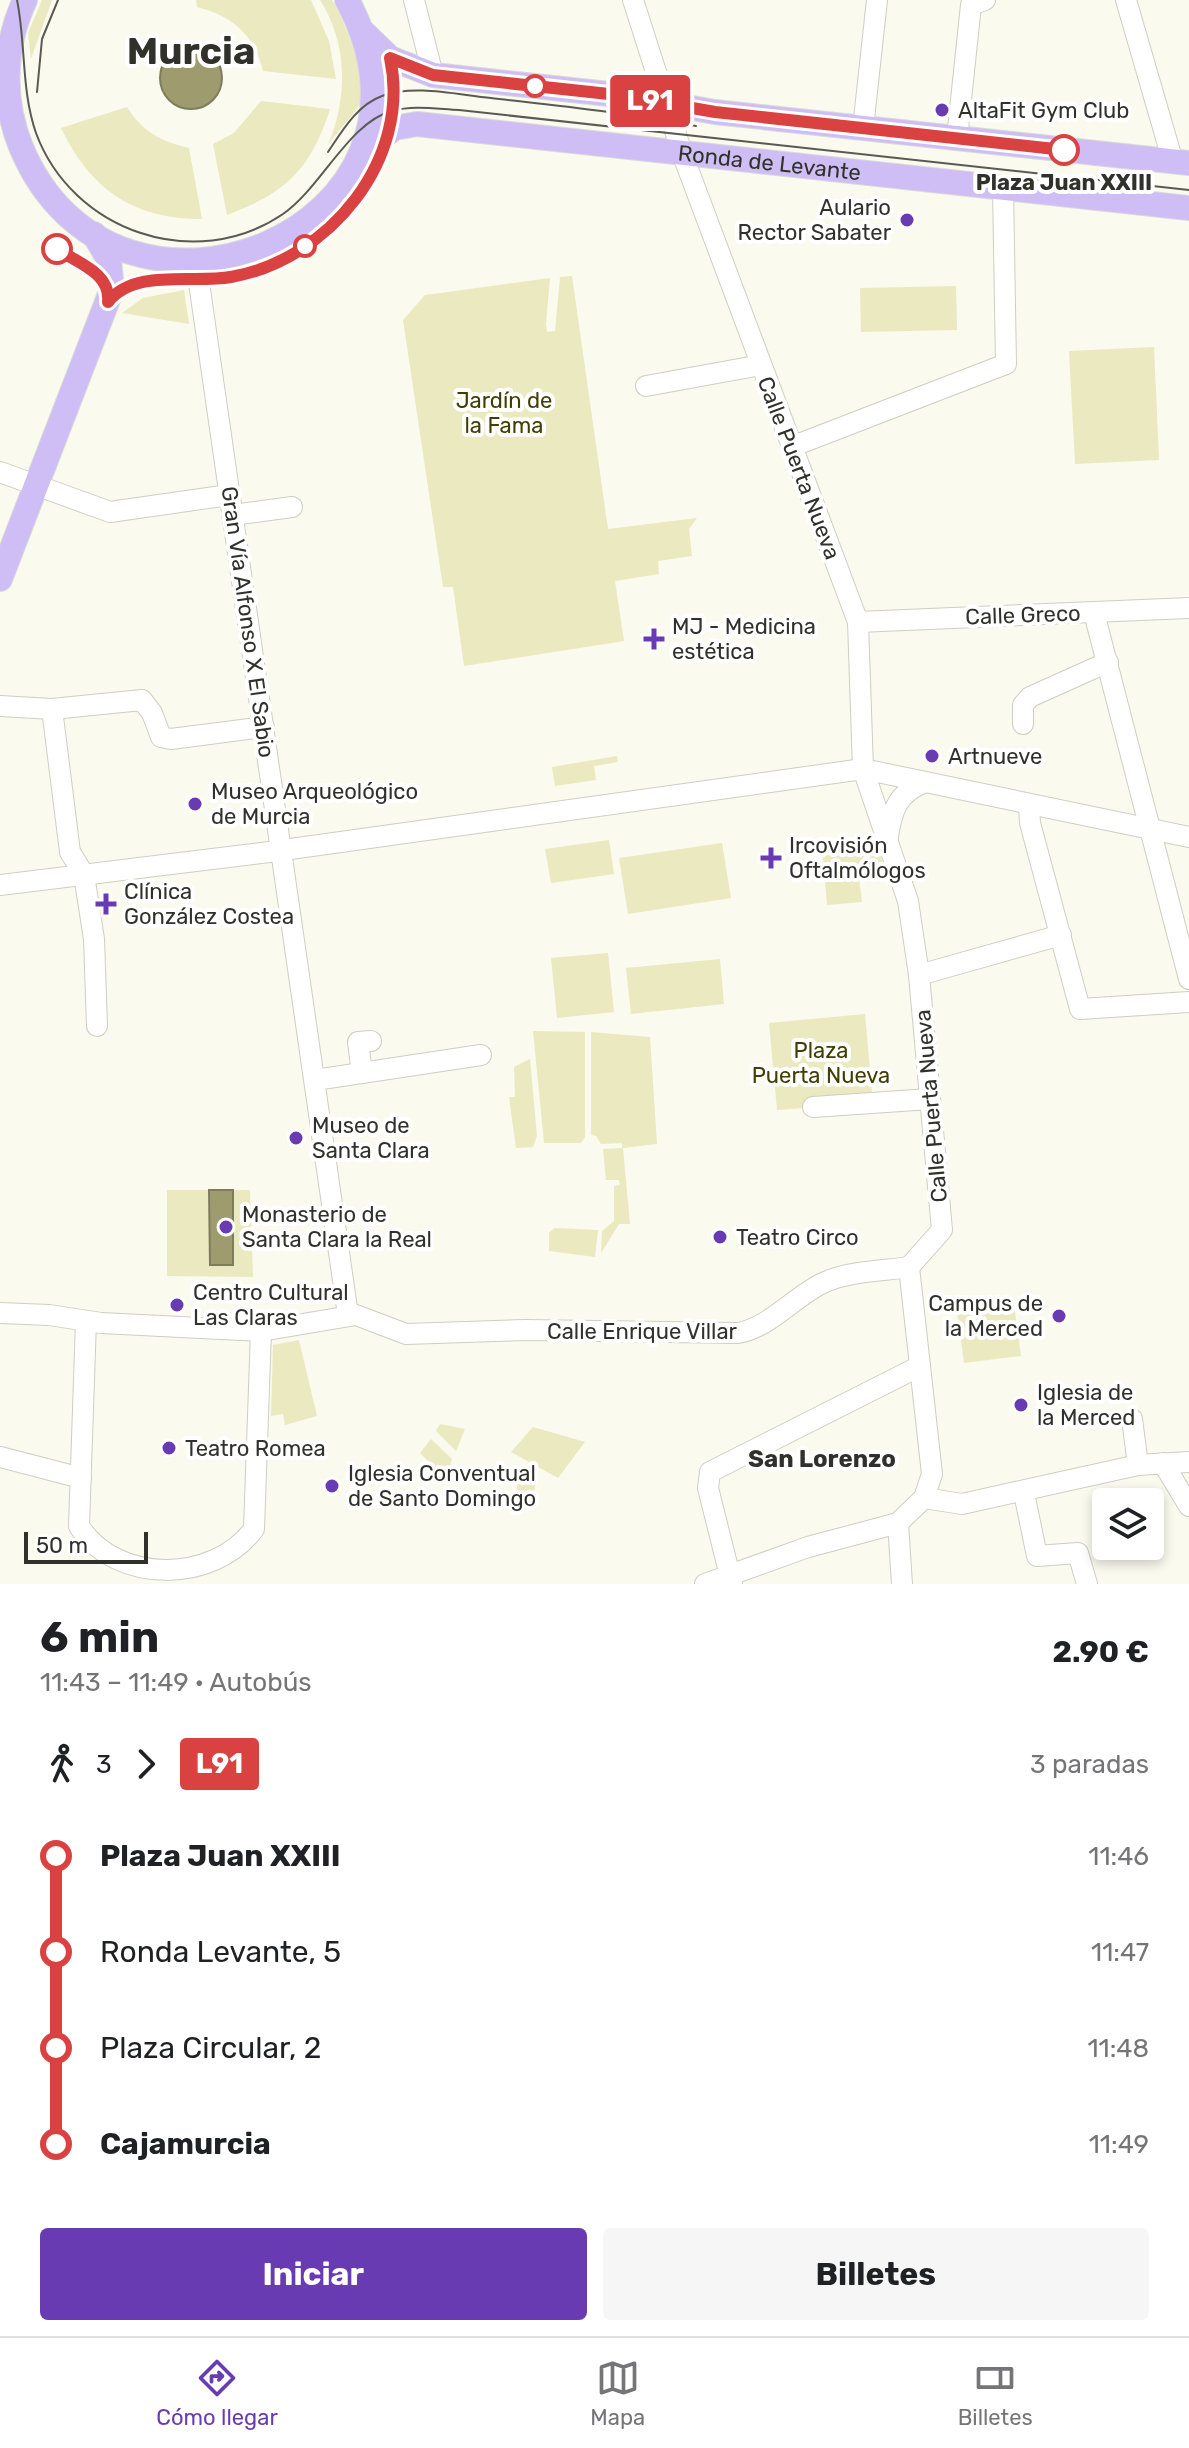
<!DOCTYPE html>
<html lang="es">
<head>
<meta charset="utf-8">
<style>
  :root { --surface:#fff; --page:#f6f6f6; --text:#202124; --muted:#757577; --line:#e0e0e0; --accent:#693bb3 }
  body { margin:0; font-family:Rubik,sans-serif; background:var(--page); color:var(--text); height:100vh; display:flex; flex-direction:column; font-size:30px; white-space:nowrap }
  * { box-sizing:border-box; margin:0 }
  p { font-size:26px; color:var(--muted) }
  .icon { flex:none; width:44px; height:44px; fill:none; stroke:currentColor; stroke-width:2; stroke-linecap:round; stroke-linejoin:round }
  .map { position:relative; height:1584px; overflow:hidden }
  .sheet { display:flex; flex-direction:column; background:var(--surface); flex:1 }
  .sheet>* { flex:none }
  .badge { padding:0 16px; border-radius:6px; font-size:28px; line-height:52px }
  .buttons { position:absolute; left:1092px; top:1488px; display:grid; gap:16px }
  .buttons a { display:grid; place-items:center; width:72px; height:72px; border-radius:8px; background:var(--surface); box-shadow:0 4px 12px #0003; font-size:40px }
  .scale { position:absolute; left:24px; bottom:20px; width:124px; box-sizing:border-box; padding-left:8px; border:4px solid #31312c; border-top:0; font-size:22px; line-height:28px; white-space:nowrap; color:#31312c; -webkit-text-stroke:6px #fff; paint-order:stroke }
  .map>.badge { position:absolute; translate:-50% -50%; box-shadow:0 0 0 4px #fff }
  .legs { display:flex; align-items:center; gap:12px; height:88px; padding:0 40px; font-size:26px }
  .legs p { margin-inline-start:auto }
  .summary { display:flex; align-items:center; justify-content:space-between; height:136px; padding:0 40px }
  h1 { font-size:44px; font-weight:700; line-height:60px }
  .button { display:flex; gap:16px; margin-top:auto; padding:16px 40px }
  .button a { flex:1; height:92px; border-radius:8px; background:var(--accent); color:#fff; font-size:32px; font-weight:700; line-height:92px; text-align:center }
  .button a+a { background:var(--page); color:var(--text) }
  ul { padding:0 40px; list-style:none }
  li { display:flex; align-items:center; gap:28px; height:96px; font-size:30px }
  li i { display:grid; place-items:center; width:12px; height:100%; margin:0 10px; background:currentColor }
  li i::after { content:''; width:20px; height:20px; margin:-10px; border:6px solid; border-radius:50%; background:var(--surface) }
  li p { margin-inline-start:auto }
  li:first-child i { background:linear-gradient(#0000 50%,currentColor 0) }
  li:last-child i { background:linear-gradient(currentColor 50%,#0000 0) }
  .tabs { display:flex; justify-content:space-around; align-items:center; height:112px; border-top:2px solid var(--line); background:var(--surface); font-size:22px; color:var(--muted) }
  .tabs a { display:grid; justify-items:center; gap:4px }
  .tabs .selected { color:var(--accent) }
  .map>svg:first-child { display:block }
  .green { fill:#ebe9c0 }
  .water { fill:#9e9c6f; stroke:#7d7c5b; stroke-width:2 }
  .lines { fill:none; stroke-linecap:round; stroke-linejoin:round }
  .minor-casing { stroke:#cecec2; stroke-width:22 }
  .major-casing { stroke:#dadad9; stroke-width:26 }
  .minor { stroke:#fff; stroke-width:20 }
  .major { stroke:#cebef5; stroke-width:24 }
  .tram { stroke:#5a5a54; stroke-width:2 }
  .line-1-casing { stroke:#fff; stroke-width:18 }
  .line-1 { stroke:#da4241; stroke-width:12 }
  .stop-1-dot { fill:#fff; stroke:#da4241; stroke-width:4 }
  .poi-dot { fill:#693bb3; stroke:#fff; stroke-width:3 }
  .labels { text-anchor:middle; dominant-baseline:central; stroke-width:8; stroke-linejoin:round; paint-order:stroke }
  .poi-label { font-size:22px; fill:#31312c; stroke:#fff; text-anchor:start }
  .street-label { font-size:22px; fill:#31312c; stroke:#fff }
  .stop-label { font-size:22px; font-weight:bold; fill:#31312c; stroke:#fff }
  .park-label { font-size:22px; fill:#413e02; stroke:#fff }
  .neighbourhood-label { font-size:24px; font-weight:bold; fill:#31312c; stroke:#fff }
  .town-label { font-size:38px; font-weight:bold; fill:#31312c; stroke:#fff }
</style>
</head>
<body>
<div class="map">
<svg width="1189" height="1584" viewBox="0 0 1189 1584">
  <rect width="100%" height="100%" fill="#fafaee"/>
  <g class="green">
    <path d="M42,0h10l-21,59 -3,-26z"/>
    <path d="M196,0h115l18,41 7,38 -73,-8c-9,-36 -30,-55 -66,-64z"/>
    <path d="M320,0h12c11,18 39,84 28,104 -7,12 -23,28 -32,41 20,-47 20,-101 -8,-145z"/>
    <path d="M261,101l69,8c-19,60 -44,84 -103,106l-14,-71 21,-11z"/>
    <path d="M127,107c16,25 33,34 62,41l13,71c-69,0 -111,-29 -141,-91z"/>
    <path d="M572,276l36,253 89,-11 -8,11 3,27 -34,5 1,13 -44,7 9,60 -160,25 -11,-79h-10l-40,-267 22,-25 125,-17 -4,46 1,8 8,-1 5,-54z"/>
    <path d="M956,286l1,44 -96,2 -1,-44z"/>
    <path d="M184,290l5,34 -67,-11 21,-15z"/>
    <path d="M1154,347l5,113 -84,4 -6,-113z"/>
    <path d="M617,756l1,6 -24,4 2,14 -41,6 -3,-19z"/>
    <path d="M609,840l5,34 -63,9 -6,-34z"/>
    <path d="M876,840l10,34 -27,3 3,25 -35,3 -5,-59z"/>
    <path d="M722,843l9,55 -103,16 -9,-56z"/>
    <path d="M608,953l6,59 -57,6 -6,-60z"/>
    <path d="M720,959l4,45 -93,10 -5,-46z"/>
    <path d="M865,1014l8,89 -96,7 -8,-87z"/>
    <path d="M533,1031l52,1v105l-4,6h-37z"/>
    <path d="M591,1032l59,5 7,107 -34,4 7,76h-11l-18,29 1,-22 12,-10v-35l6,-1 -1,-5h-13l-3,-31 19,-1v-5l-21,1 -5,-8 -5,-1z"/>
    <path d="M530,1059l7,77 -4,11 -17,1 -7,-51h6l-1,-30z"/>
    <path d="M167,1190h42l1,75 23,-1v-74h17l3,87 -86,-1z"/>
    <path d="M554,1228l44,2 -3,27 -46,-6v-18z"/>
    <path d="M1013,1297l8,59 -57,7 -8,-59z"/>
    <path d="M299,1340l18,76 -32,9 -2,-11 -12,2 2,-71z"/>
    <path d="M440,1424l25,5 -9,22 -20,-20z"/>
    <path d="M533,1427l52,15 -27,36 -47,-26z"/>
    <path d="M431,1439l21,20 -7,19 -25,-25z"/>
    <circle cx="526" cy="1487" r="9"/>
  </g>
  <g class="water">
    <circle cx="191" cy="78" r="31"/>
    <path d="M209,1190h24v75h-23z"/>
  </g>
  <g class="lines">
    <g class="minor-casing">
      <g id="minor">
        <path d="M414,0l19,75"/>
        <path d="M633,0l49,153 176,469 5,147 45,132 11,74 23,255 -33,37 23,207 -8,24 -26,25"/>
        <path d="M1126,0l47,162"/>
        <path d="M863,128l14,-128"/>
        <path d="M957,138l14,-133 14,-5"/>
        <path d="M196,262l152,1053"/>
        <path d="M646,386l115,-21"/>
        <path d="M791,447l215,-83 -3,-176"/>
        <path d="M0,472l110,40 119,-17"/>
        <path d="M232,515l60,-8"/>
        <path d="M1094,613l95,366"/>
        <path d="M858,622l331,-14"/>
        <path d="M0,706l52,3 90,-9 10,13 9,24 10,2 93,-12"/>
        <path d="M52,709l18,143 14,23 10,64 3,87"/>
        <path d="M1023,724v-19l7,-8 78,-35"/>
        <path d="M1029,805l1,18 50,186 109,-7"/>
        <path d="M888,837c4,-28 10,-44 37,-55"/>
        <path d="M0,885l269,-33 594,-83 326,68"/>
        <path d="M919,975l142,-40"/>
        <path d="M362,1073l-4,-31 13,-1"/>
        <path d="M315,1080l166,-25"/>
        <path d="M813,1107l117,-8"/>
        <path d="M0,1313l49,2 52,8 160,8 95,-16 50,19 119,-4 213,3c31,-5 57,-37 85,-50 25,-12 60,-12 86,-16"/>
        <path d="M86,1321l-7,205c37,58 134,58 175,3l7,-198"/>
        <path d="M1132,1419l6,46"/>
        <path d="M0,1457l81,21"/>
        <path d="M1163,1463l26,43"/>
        <path d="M1024,1493l13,63 41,-3 9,31"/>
        <path d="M924,1498l38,6 176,-39 51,-3"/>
        <path d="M898,1523l4,61"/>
        <path d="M705,1584l103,-37 90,-24"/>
        <path d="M732,1584l-24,-96 2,-16 210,-106"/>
      </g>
    </g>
    <g class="major-casing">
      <g id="major">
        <path d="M25,0c-22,47 -23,100 -4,147 94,226 450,82 326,-147"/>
        <path d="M362,31l28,27 43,17 185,20 97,17 474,51"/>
        <path id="s1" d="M361,154l33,-26 23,-4 772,84"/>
        <path d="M0,579l112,-290 -3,-29 -15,-26"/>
      </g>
    </g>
    <use href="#minor" class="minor"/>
    <use href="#major" class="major"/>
    <g class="tram">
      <path d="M17,0c9,44 4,90 19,133 36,98 159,141 247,81 38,-26 66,-92 109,-103 21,-6 45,-2 67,-1l730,80"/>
      <path d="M37,92l5,-53 16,-39"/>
      <path d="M328,152c14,-21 29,-47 54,-56 32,-12 76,-1 109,2 69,8 137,15 205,28"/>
    </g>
  </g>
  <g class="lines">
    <g class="line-1-casing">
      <path id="line-1" d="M57,249c21,14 54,24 51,53 27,-34 85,-18 123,-25 98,-17 181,-118 159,-219l43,17 185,20 97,17 349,38"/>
    </g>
    <use href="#line-1" class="line-1"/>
  </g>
  <g class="stop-1-dot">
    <circle cx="535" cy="86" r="10"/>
    <circle cx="1064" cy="150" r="14"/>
    <circle cx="305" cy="246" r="10"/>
    <circle cx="57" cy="249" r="14"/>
  </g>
  <g class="poi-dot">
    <circle cx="942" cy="110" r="8"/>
    <circle cx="907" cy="220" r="8"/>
    <path d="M650 627h8v8h8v8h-8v8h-8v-8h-8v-8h8z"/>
    <circle cx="932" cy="756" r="8"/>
    <circle cx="195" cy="804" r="8"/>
    <path d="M767 846h8v8h8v8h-8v8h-8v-8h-8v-8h8z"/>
    <path d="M102 892h8v8h8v8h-8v8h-8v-8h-8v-8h8z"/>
    <circle cx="296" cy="1138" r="8"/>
    <circle cx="226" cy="1227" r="8"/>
    <circle cx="720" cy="1237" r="8"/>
    <circle cx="177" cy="1305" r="8"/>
    <circle cx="1059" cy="1316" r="8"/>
    <circle cx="1021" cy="1405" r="8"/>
    <circle cx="169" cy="1448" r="8"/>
    <circle cx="332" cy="1486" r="8"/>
  </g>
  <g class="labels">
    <g class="poi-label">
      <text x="958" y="110">AltaFit Gym Club</text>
      <text x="891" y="207" text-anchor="end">Aulario<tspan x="891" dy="25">Rector Sabater</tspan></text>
      <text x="672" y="626">MJ - Medicina<tspan x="672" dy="25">estética</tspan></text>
      <text x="948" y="756">Artnueve</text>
      <text x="211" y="791">Museo Arqueológico<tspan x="211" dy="25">de Murcia</tspan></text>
      <text x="789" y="845">Ircovisión<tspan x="789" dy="25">Oftalmólogos</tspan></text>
      <text x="124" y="891">Clínica<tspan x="124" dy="25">González Costea</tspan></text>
      <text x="312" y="1125">Museo de<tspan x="312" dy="25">Santa Clara</tspan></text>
      <text x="242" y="1214">Monasterio de<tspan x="242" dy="25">Santa Clara la Real</tspan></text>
      <text x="736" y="1237">Teatro Circo</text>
      <text x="193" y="1292">Centro Cultural<tspan x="193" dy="25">Las Claras</tspan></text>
      <text x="1043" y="1303" text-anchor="end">Campus de<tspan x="1043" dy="25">la Merced</tspan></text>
      <text x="1037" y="1392">Iglesia de<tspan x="1037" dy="25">la Merced</tspan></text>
      <text x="185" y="1448">Teatro Romea</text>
      <text x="348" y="1473">Iglesia Conventual<tspan x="348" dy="25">de Santo Domingo</tspan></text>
    </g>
    <g class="street-label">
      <text stroke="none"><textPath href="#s1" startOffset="420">Ronda de Levante</textPath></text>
      <text transform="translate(799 468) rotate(69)">Calle Puerta Nueva</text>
      <text transform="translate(1023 615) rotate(-2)">Calle Greco</text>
      <text transform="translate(248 622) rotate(82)">Gran Vía Alfonso X El Sabio</text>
      <text transform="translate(931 1106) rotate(-95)">Calle Puerta Nueva</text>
      <text x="642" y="1331">Calle Enrique Villar</text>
    </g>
    <g class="stop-label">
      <text x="1064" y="182">Plaza Juan XXIII</text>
    </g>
    <g class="park-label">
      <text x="504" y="400">Jardín de<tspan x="504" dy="25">la Fama</tspan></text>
      <text x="821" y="1050">Plaza<tspan x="821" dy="25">Puerta Nueva</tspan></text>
    </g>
    <g class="neighbourhood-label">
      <text x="822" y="1459">San Lorenzo</text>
    </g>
    <g class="town-label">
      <text x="191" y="51">Murcia</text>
    </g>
  </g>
</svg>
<div class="buttons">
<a><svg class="icon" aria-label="layers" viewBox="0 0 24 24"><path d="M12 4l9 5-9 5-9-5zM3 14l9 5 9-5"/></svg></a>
</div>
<div class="scale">50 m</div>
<b class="badge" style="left:650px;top:101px;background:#da4241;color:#fff">L91</b>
</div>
<section class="sheet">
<div class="summary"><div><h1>6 min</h1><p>11:43 – 11:49 · Autobús</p></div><b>2.90 €</b></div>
<div class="legs"><svg class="icon" aria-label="walk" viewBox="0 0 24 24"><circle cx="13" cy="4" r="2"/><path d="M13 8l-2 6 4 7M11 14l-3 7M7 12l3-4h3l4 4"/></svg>3<svg class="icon" aria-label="forward" viewBox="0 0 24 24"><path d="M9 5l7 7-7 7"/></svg><b class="badge" style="background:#da4241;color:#fff">L91</b><p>3 paradas</p></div>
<ul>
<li><i style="color:#da4241"></i><b>Plaza Juan XXIII</b><p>11:46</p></li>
<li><i style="color:#da4241"></i><span>Ronda Levante, 5</span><p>11:47</p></li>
<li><i style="color:#da4241"></i><span>Plaza Circular, 2</span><p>11:48</p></li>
<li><i style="color:#da4241"></i><b>Cajamurcia</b><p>11:49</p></li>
</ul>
<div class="button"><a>Iniciar</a><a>Billetes</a></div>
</section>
<nav class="tabs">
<a class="selected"><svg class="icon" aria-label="directions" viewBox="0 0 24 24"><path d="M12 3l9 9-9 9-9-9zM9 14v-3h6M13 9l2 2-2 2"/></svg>Cómo llegar</a>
<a><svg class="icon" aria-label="map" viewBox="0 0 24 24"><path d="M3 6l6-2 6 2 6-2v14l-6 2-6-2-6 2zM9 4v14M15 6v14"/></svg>Mapa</a>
<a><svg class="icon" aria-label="tickets" viewBox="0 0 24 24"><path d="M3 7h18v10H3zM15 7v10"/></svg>Billetes</a>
</nav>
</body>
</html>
